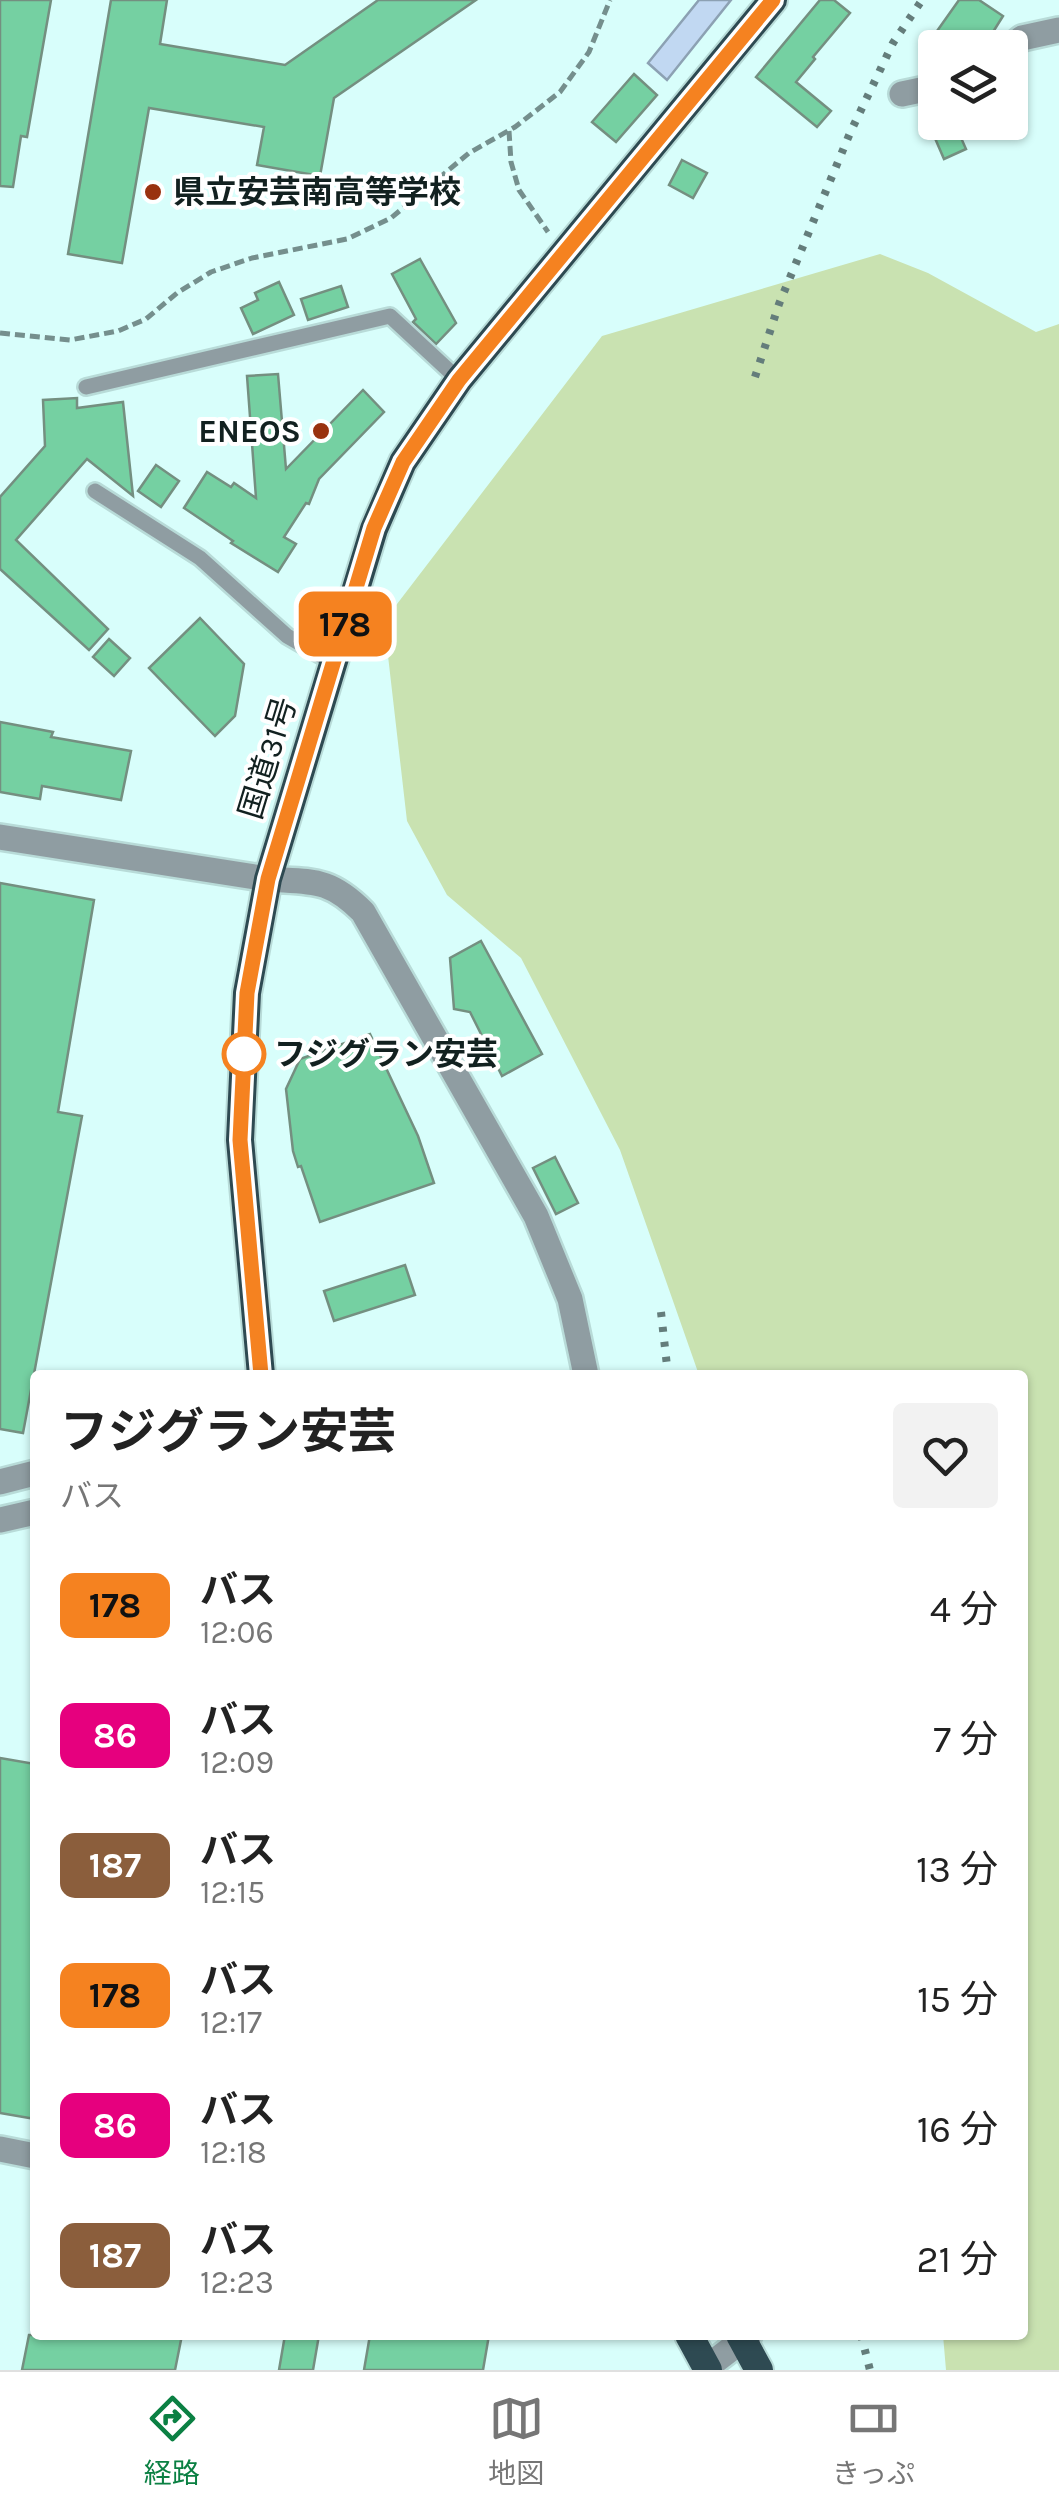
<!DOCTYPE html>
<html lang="ja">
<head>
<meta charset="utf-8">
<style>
  :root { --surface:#fff; --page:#f2f2f2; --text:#222; --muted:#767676; --line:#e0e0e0; --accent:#0b8043 }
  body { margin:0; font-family:Karla,"Noto Sans JP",sans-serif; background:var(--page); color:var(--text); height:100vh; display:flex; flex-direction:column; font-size:38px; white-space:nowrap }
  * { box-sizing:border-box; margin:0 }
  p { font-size:32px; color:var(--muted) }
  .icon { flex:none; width:55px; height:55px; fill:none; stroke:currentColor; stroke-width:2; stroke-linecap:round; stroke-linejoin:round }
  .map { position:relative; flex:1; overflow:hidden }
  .details { position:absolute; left:30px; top:1370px; width:998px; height:970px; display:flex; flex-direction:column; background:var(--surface); border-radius:10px; box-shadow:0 2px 8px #0004 }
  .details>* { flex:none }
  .badge { padding:0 20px; border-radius:15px; font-size:35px; line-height:65px }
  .controls { position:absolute; left:918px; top:30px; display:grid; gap:20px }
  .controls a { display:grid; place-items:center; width:110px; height:110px; border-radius:10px; background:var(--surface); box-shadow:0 2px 8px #0004; font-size:50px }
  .map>.badge { position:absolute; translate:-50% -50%; box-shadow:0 0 0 5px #fff }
  .round { display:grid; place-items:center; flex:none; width:105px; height:105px; border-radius:10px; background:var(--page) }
  .headline { display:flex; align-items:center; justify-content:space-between; height:170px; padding:0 30px }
  h1 { font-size:48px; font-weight:700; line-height:75px }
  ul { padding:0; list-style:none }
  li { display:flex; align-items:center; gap:30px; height:130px; padding:0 30px }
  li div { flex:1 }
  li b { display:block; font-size:38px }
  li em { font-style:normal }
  li .badge { min-width:110px; font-weight:700; text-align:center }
  .tabs { display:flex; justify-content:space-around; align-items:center; height:140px; border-top:2px solid var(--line); background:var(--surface); font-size:28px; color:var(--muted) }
  .tabs a { display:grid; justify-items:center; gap:5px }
  .tabs .current { color:var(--accent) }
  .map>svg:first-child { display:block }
  .green { fill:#c9e2b1 }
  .water { fill:#c1d8f2; stroke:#8ca1b3; stroke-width:2.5 }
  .building { fill:#75d0a2; stroke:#748f80; stroke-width:2.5 }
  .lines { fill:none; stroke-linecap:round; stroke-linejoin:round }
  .service-casing { stroke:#b8dbd8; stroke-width:20 }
  .minor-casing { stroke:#b8dbd8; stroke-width:30 }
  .tertiary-casing { stroke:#b8dbd8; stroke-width:30 }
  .trunk-casing { stroke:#b8dbd8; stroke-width:32 }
  .path { stroke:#758f8d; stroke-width:5; stroke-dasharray:10 5; stroke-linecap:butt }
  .service { stroke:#8f9da2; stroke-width:15 }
  .minor { stroke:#8f9da2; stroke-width:25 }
  .tertiary { stroke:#8f9da2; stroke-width:25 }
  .trunk { stroke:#2e4a52; stroke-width:28 }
  .rail { stroke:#647d7b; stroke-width:8; stroke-dasharray:5 10; stroke-linecap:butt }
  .line-casing { stroke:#fff; stroke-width:22 }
  .line { stroke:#f58220; stroke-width:15 }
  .poi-dot { fill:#99320f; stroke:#fff; stroke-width:4 }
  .stop-dot { fill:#fff; stroke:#f58220; stroke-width:5 }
  .labels { text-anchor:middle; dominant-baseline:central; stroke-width:8; stroke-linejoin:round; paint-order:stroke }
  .poi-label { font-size:32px; font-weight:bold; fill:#122120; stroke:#fff; text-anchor:start }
  .street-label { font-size:32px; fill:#122120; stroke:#fff }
  .stop-label { font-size:32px; font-weight:bold; fill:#122120; stroke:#fff; text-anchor:start }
</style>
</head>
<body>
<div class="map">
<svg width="1059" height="2370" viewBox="0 0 1059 2370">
  <rect width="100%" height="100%" fill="#d8fefb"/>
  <path class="green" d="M880,254l48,19 108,59 23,-8v2046h-113l-3,-35h79v-960h-323l-79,-225 -99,-192 -74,-63 -40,-74 -23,-200 218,-285z"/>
  <path class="water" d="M699,0h32l-64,80 -19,-17z"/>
  <g class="building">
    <path d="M0,0h51l-24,137 -6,-1 -8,51 -13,-1z"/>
    <path d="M111,0h56l-7,44 125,21 93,-65h98l-142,98 -14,78 -63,-11 7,-38 -115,-19 -27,155 -54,-9z"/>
    <path d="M820,0h14l16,13 -37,44 2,2 -19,23 35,29 -14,16 -61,-50z"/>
    <path d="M959,0h20l24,16 -20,32h-58z"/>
    <path d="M634,74l23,21 -41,47 -24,-20z"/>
    <path d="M928,122h26l12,27 -22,10z"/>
    <path d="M682,160l25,13 -14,25 -24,-13z"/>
    <path d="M420,259l36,64 -20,21 -23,-22 3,-3 -24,-45z"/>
    <path d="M279,282l15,33 -41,19 -12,-26 17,-8 -3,-7z"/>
    <path d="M341,286l7,21 -40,13 -7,-21z"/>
    <path d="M278,374l8,95 77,-79 21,22 -65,67 -10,25 -3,-1 -22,34 12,7 -18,28 -47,-29 2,-2 -49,-33 23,-36 24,15 3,-4 22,15 -9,-122z"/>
    <path d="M77,398v10l46,-6 10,94 -46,-37 -71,81 92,89 -19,21 -89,-81v-72l45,-51 -2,-46z"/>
    <path d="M156,465l23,16 -18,26 -23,-16z"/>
    <path d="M200,618l44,46 -9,52 -20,20 -66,-68z"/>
    <path d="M109,639l21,19 -16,18 -21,-19z"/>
    <path d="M0,722l53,10 -2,5 80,14 -10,49 -79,-14 -2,13 -40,-7z"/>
    <path d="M0,883l94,17 -36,212 24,4 -59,317 -23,-4z"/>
    <path d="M481,941l61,113 -40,22 -32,-64 -16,-3 -4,-51z"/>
    <path d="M370,1034l48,102 16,47 -114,39 -19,-56 -3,1 -5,-16 -7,-62 14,-30z"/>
    <path d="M555,1157l23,46 -22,11 -23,-46z"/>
    <path d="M405,1265l10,30 -81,26 -10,-30z"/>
    <path d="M0,1758l35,6v355l-35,-6z"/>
    <path d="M29,2335h153l-7,35h-153z"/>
    <path d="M285,2335h34l-6,35h-34z"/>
    <path d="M370,2335h119l-6,35h-119z"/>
  </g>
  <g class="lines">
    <g class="service-casing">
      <g id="service">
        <path d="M86,387l304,-71 69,64"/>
        <path d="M95,491l105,67 87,78 47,27"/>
      </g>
    </g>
    <g class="minor-casing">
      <g id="minor">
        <path d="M1010,48l12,-10 37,-8"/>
        <path d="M902,94l33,-7"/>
        <path d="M0,837l268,42"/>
      </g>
    </g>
    <g class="tertiary-casing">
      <g id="tertiary">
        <path d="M268,879c45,3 61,-1 95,33l173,304 34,83 16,76"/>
        <path d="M0,1482l35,-9"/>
        <path d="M0,1520l35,-8"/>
        <path d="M0,2149l35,7"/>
        <path d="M706,2368l43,-33"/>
      </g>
    </g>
    <g class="trunk-casing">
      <g id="trunk">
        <path d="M261,1375l-21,-235 7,-147 21,-114 106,-350 29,-67 56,-82 314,-380"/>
        <path d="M689,2335l19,35"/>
        <path d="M740,2335l19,35"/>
      </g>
    </g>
    <g class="path">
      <path d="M509,131l2,31 8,28 29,42"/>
      <path d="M0,333l70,7 48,-9 28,-12 31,-26 34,-21 41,-14 95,-19 44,-21 78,-65 46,-26 45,-35 29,-40 21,-52"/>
    </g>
    <use href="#service" class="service"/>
    <use href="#minor" class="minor"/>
    <use href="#tertiary" class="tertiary"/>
    <use href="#trunk" class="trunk"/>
    <g class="rail">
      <path d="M755,377l24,-73 71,-171 43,-90 29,-43"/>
      <path d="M661,1312l7,63"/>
      <path d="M861,2335l9,35"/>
    </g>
  </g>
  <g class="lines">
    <g class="line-casing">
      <path id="line" d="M261,1375l-21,-235 7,-147 21,-114 106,-351 29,-66 56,-82 314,-380"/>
    </g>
    <use href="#line" class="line"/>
  </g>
  <g class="poi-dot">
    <circle cx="153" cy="192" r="10"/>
    <circle cx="321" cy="431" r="10"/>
  </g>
  <circle class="stop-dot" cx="244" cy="1054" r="20"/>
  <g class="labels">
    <g class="poi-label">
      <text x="173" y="192">県立安芸南高等学校</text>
      <text x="301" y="431" text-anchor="end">ENEOS</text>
    </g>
    <g class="street-label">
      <text transform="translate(268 758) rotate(-73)">国道31号</text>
    </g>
    <g class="stop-label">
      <text x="274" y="1054">フジグラン安芸</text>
    </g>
  </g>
</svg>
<div class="controls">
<a><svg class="icon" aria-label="layers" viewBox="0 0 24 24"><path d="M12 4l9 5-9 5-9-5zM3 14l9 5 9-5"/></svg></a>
</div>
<b class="badge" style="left:345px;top:624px;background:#f58220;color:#111">178</b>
<section class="details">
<div class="headline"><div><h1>フジグラン安芸</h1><p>バス</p></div><a class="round"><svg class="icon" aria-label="heart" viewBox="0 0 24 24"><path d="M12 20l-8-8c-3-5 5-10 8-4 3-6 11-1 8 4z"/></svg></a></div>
<ul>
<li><span class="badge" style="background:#f58220;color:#111">178</span><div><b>バス</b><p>12:06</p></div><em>4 分</em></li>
<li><span class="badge" style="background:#e6007e;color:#fff">86</span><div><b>バス</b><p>12:09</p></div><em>7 分</em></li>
<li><span class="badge" style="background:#8b5e3c;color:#fff">187</span><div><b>バス</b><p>12:15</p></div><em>13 分</em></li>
<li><span class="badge" style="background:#f58220;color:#111">178</span><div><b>バス</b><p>12:17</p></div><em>15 分</em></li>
<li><span class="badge" style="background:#e6007e;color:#fff">86</span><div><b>バス</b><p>12:18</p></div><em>16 分</em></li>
<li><span class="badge" style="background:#8b5e3c;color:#fff">187</span><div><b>バス</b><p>12:23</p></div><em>21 分</em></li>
</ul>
</section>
</div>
<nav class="tabs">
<a class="current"><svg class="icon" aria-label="directions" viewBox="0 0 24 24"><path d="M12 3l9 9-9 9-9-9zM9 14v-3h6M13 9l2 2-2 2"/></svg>経路</a>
<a><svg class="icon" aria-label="map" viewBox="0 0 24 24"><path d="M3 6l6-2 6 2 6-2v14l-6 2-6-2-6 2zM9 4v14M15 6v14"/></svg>地図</a>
<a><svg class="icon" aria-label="tickets" viewBox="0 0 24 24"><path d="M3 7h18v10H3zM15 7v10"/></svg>きっぷ</a>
</nav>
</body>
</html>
